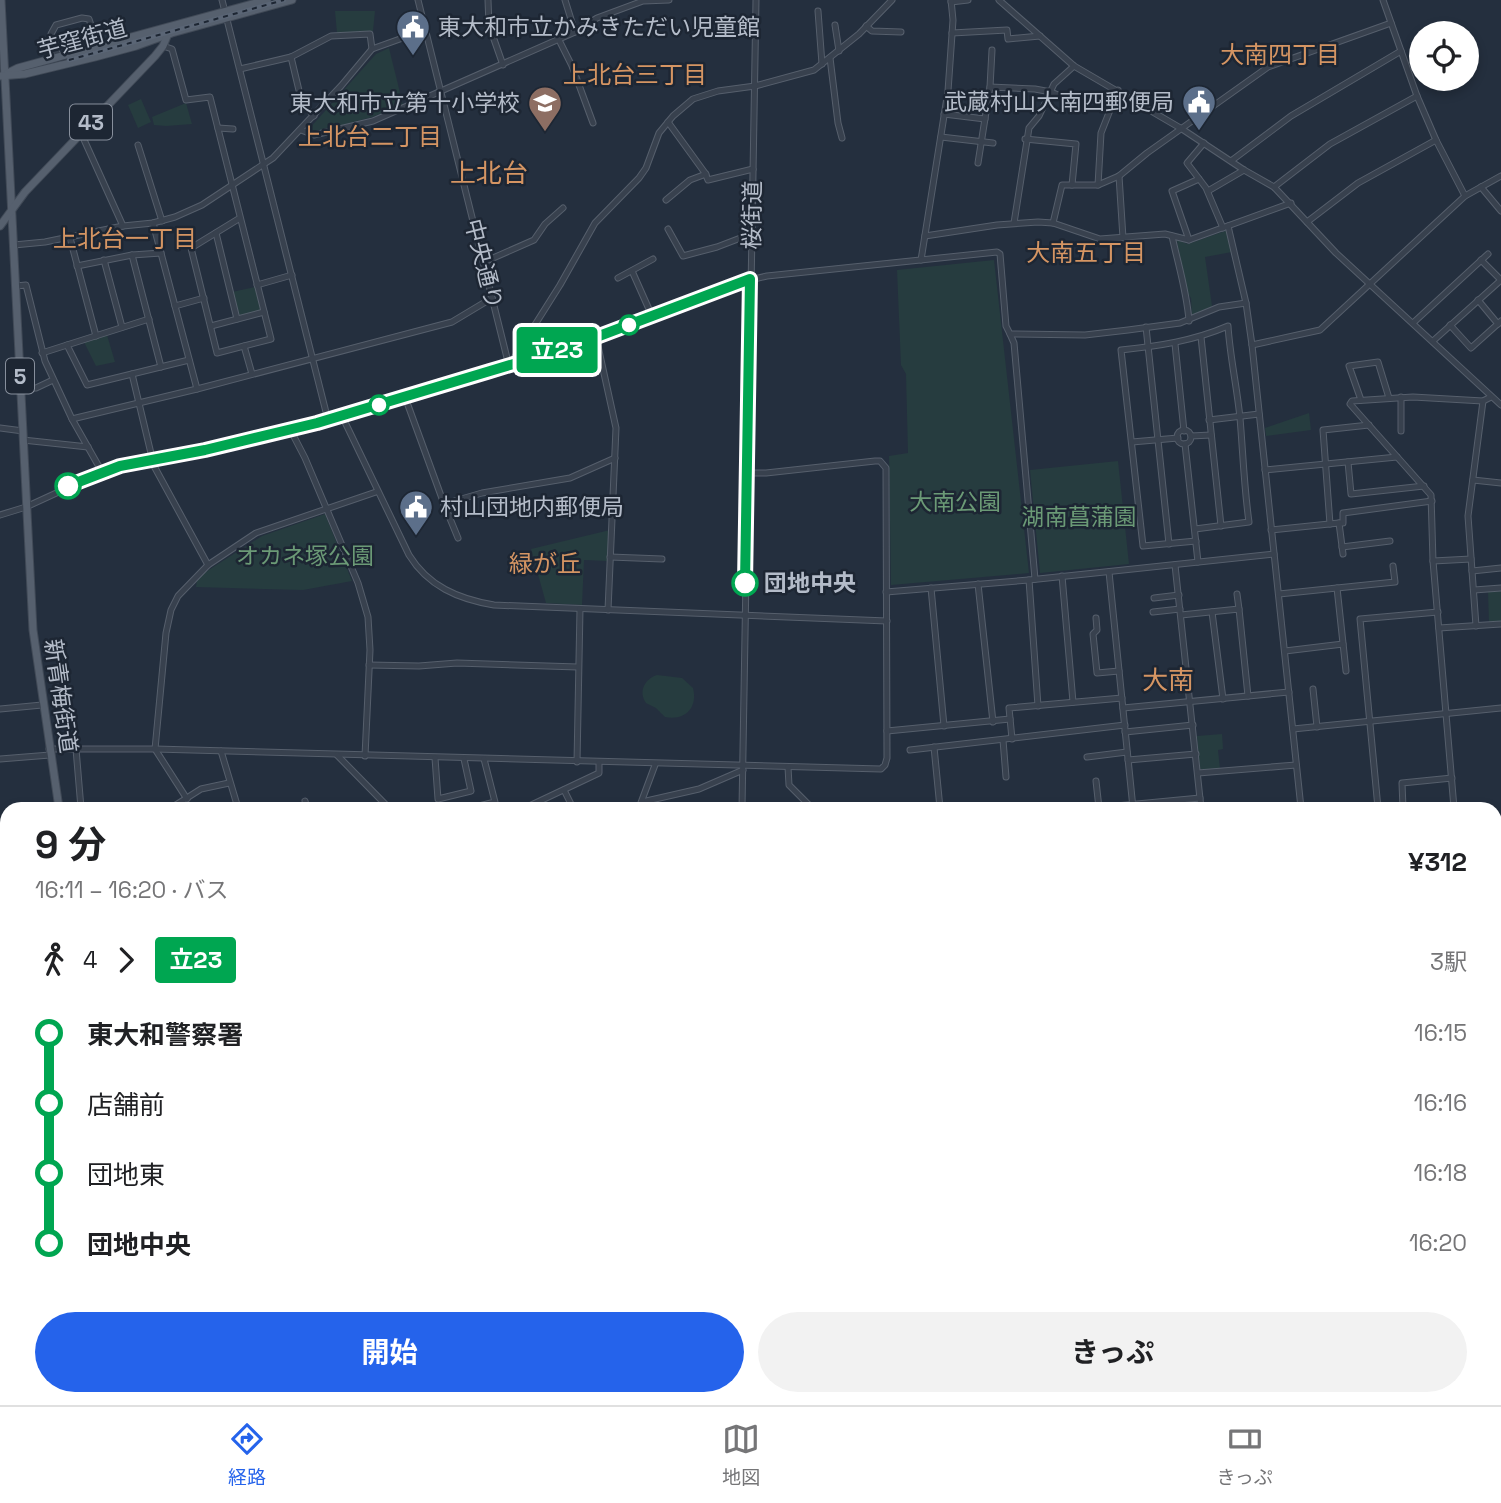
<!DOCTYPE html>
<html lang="ja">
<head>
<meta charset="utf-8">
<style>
  :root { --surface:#fff; --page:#f2f2f2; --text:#202124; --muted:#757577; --line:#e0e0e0; --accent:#2563eb }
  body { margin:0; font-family:"Space Grotesk","Noto Sans JP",sans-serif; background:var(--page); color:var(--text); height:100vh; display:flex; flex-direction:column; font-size:26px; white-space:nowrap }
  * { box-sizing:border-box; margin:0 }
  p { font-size:23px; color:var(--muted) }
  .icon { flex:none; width:38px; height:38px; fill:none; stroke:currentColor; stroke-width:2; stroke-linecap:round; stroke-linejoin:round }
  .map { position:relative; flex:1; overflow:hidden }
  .side { position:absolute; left:0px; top:802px; width:1502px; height:604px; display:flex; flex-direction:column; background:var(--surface); border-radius:21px 21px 0 0; box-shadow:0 4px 10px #0003 }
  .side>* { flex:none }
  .badge { padding:0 14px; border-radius:5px; font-size:24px; line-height:46px }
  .tools { position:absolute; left:1409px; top:21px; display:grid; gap:14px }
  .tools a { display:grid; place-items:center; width:70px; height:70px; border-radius:50%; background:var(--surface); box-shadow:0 4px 10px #0003; font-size:35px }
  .map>.badge { position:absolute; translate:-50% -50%; box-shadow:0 0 0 4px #fff }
  .legs { display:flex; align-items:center; gap:10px; height:77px; padding:0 35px; font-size:23px }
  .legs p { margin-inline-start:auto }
  .headline { display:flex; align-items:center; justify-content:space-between; height:119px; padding:0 35px }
  h1 { font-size:38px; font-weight:700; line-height:52px }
  .cta { display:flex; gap:14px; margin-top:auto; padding:14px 35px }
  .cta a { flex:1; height:80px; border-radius:42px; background:var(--accent); color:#fff; font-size:28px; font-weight:700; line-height:80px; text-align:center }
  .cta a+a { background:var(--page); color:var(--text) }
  ul { padding:0 35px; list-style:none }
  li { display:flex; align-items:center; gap:24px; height:70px; font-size:26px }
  li i { display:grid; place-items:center; width:10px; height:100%; margin:0 9px; background:currentColor }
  li i::after { content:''; width:18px; height:18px; margin:-9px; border:5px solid; border-radius:50%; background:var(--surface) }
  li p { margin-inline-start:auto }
  li:first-child i { background:linear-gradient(#0000 50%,currentColor 0) }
  li:last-child i { background:linear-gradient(currentColor 50%,#0000 0) }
  .menu { display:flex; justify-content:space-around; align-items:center; height:98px; border-top:2px solid var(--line); background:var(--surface); font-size:19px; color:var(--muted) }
  .menu a { display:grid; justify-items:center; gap:4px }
  .menu .selected { color:var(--accent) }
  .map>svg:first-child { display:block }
  .green { fill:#263c3f }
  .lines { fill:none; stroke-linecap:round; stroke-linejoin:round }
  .minor-casing { stroke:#565f6c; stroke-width:7 }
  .major-casing { stroke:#414a57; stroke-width:9 }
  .minor { stroke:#38414e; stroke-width:5 }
  .major { stroke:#56606e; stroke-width:7 }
  .rail-casing { stroke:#5a6575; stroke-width:4.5 }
  .rail { stroke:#1d2633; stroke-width:2; stroke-dasharray:5; stroke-linecap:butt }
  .line-1-casing { stroke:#fff; stroke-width:16 }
  .line-1 { stroke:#00a651; stroke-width:10 }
  .stop-1-dot { fill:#fff; stroke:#00a651; stroke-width:3.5 }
  .labels { text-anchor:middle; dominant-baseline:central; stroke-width:5; stroke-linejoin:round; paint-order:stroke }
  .shield { fill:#1d2633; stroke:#878f9c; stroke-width:2 }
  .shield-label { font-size:21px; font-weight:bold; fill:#b4bcc9 }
  .poi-label { font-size:23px; fill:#b4bcc9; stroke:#1d2633; text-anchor:start }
  .street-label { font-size:23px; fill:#b4bcc9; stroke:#1d2633 }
  .park-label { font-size:23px; fill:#6b9a76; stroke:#1d2633 }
  .stop-label { font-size:23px; font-weight:bold; fill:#b4bcc9; stroke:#1d2633; text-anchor:start }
  .neighbourhood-label { font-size:24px; fill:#d59563; stroke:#1d2633 }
  .quarter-label { font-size:26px; fill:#d59563; stroke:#1d2633 }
</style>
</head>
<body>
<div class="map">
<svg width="1501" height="1405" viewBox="0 0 1501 1405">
  <rect width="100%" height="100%" fill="#242f3e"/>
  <g class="green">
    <path d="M335,11h40l-2,20 -36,2z"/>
    <path d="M389,48l14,57 -31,12 -59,16 -4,-4 67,-75z"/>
    <path d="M141,99l10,23 -13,6 -10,-23z"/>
    <path d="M186,103l6,21 -26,2 -12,-1 -2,-8z"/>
    <path d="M1228,230l4,22 -27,5 7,49 -20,11 -1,-19 -7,-9 -7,-49 11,4z"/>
    <path d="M994,260l35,313 -138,12 -2,-129 19,-3 -2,-79 -5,-9 -4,-95z"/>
    <path d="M255,287l6,24 -23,5 -6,-24z"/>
    <path d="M107,335l8,27 -19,4 -12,-24z"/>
    <path d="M1309,413l2,17 -45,6 -1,-8z"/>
    <path d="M1118,461l11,103 -89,9 -10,-103z"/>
    <path d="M325,514l27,67 -49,9 -107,-3 1,-7 7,-7 58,-37z"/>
    <path d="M610,530l-3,31 -23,-1 -2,45 -36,-2 -15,-54z"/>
    <path d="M1501,591v32l-12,1 -1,-32z"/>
    <path d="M657,675l25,3 11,10c5,20 -8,33 -28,29l-9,-9 -10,-5c-8,-12 -1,-24 11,-28z"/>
    <path d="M1222,734l1,15 -5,1 2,19 -20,2 -3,-35z"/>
    <path d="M1501,1249v156h-114l-2,-7h109v-145z"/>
  </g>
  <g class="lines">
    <g class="minor-casing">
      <g id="minor">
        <path d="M222,0l106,420"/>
        <path d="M418,0l91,366"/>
        <path d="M488,0l1,25 14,40"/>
        <path d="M565,0l10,32"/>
        <path d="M999,0l75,66 108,63 62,41 30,17 62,66 165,152"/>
        <path d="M1383,0l34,96 19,44 29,56"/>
        <path d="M951,2l17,-2"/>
        <path d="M818,11l4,53"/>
        <path d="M835,25l4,26"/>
        <path d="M866,26l6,5 29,1"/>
        <path d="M952,33l55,-3 1,9 32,-3"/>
        <path d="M559,40l13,26 21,57"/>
        <path d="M54,42l40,-11"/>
        <path d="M163,46l9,3 14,51 24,-3 61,242 -54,14 -26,-105 49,-30"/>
        <path d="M291,57l11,46 12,13"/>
        <path d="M830,58l8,65 4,15"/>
        <path d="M70,62l-12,-5 -7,-23 5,-9 26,-7 7,1 9,27"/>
        <path d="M240,69l51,-12 40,-21 39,-2 2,15"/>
        <path d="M990,87l45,2 16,3 32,14"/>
        <path d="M944,114l41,5"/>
        <path d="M668,122l37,51 3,7 45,-11"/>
        <path d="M218,128l15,1"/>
        <path d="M301,130l13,5 59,-14 202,-89 22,-14 46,-17 26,-1"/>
        <path d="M81,133l42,93"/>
        <path d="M941,137l52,6"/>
        <path d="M1025,139l51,5 -4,41"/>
        <path d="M1204,143l-17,20 19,25 17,40"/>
        <path d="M138,145l24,76"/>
        <path d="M1231,161l60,-45 110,-65"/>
        <path d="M978,163l12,-76 2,-37"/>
        <path d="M1119,176l4,62"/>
        <path d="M1098,185l3,-52 17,-43"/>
        <path d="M1274,187l56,-43 87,-48"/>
        <path d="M1481,187l20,24"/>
        <path d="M1208,191l36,-21"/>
        <path d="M666,200l24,-20 16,-6"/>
        <path d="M1307,222l51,-39 78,-43"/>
        <path d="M153,223l44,166"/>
        <path d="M1014,223l15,-95 10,-12 15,-32 20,-18"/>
        <path d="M1053,223l9,-38h36l21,-9 28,-23 121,-86 123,-44"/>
        <path d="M1228,226l18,77 6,42 49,463"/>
        <path d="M668,229l15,27 34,-9 34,-13"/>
        <path d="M216,233l21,86"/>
        <path d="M925,236l72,-11 41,-3 15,1 47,16 65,-5 24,6 102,-37"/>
        <path d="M1172,236c6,28 15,56 17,85"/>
        <path d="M70,238l26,98"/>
        <path d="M1189,240l-17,-49 27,-12"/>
        <path d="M14,245l31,-3 78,-16 30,-3 22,-6 27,-12 71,-47 68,-72 31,-37 53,-19"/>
        <path d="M132,255l29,112"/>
        <path d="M104,260l18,67"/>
        <path d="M921,260l27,-169 5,-71 -2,-20"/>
        <path d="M1481,260l20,20"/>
        <path d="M484,262l50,-22 11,-16 18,-16"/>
        <path d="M77,266l55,-11 29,-2"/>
        <path d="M632,271l20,45"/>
        <path d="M618,278l35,-19"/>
        <path d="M257,285l35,-10"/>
        <path d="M16,286l10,-1 19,76 27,58 30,53"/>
        <path d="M1478,300l20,24"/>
        <path d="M175,306l29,-8"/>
        <path d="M149,319l-82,26 20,40 102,-25"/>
        <path d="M1413,323l75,-69"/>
        <path d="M1450,325l21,23 30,-27"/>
        <path d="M211,326l53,-14"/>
        <path d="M1146,327l23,217"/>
        <path d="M1010,334l4,9 21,236"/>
        <path d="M596,337l20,91 -8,182"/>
        <path d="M1201,337l20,189"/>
        <path d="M1433,341l68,-61"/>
        <path d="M1175,344l9,87"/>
        <path d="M1252,345l68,-15 145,-134 36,-20"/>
        <path d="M244,346l8,28"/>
        <path d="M42,353l25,-8"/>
        <path d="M509,366l51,-81 35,-62 44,-45 7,-10 13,-35 14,-17 20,-17 25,-8 37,-5 59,-16 45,-36 33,-34"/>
        <path d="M132,374l22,92 54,99"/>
        <path d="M21,389l15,-1 17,-8"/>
        <path d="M405,397l39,107 38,-11 88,-15 45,-20"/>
        <path d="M1401,397v34"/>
        <path d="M1361,400l-12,-34 29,-4 11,36"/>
        <path d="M342,416l67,139c19,31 49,44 85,50l393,16"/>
        <path d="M72,419l125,-30 255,-67 40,-24"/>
        <path d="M1209,420l50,-6"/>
        <path d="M0,428l23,3"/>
        <path d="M290,429l15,29 53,125 10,34 2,33 -5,106"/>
        <circle cx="1184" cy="437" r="7"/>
        <path d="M1191,436l20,-1"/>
        <path d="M23,440l65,7"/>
        <path d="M1132,442l46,-4"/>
        <path d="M1185,444l13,118"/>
        <path d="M1348,462l3,32 73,-8"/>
        <path d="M1265,470l132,-13"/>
        <path d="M1473,480l28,3"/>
        <path d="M444,504l14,34"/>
        <path d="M0,515l26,-8 76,-35 34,-9 90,-18 116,-29 228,-69 180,-67 17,-4 230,-24 3,2 6,72 4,8 75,1 43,-5 52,-7 39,-16 27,-4"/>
        <path d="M1339,523h4v-10l89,-12"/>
        <path d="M1330,524l-7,-94 46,-5"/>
        <path d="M1195,529l54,-7c-5,-35 -6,-69 -9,-104 -3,-31 -10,-61 -12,-92 -35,15 -69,20 -107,24l22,196 53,-5"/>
        <path d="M1271,530l68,-7 4,31"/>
        <path d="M1342,547l48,-6"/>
        <path d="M610,557l52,2"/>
        <path d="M1433,561l38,-2"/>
        <path d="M1175,565l26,243"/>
        <path d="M1472,571l29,-3"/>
        <path d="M1109,572l24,236"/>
        <path d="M1062,576l11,126"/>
        <path d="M1029,580l9,126"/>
        <path d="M978,584l15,138"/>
        <path d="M931,588l13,138"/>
        <path d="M1337,588l9,83"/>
        <path d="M1474,590l27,-2"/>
        <path d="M886,592l143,-12 245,-26"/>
        <path d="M1237,594l2,15"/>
        <path d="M1279,594l116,-12 -2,-16"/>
        <path d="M1154,598l25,-3"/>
        <path d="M1153,612l27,-3"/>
        <path d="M1212,612l11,87"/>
        <path d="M1181,615l58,-6 9,87"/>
        <path d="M1096,618l1,12 -4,4 4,39 22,-2"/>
        <path d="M1476,626l-8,-110 15,-115"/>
        <path d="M1439,628l62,-4"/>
        <path d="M1285,651l58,-7"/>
        <path d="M369,665l50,1 38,-3 121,4"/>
        <path d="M1313,689l4,38"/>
        <path d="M1123,708l166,-16"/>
        <path d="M0,709l42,-4"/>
        <path d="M1293,729l208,-21"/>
        <path d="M887,731l123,-12"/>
        <path d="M1125,732l68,-7"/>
        <path d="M1012,739l-3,-31 113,-10"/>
        <path d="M1003,740l3,37"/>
        <path d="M934,747l6,61"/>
        <path d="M49,749h106l726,20 4,-4 2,-7 -1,-290 -6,-7h-5l-109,12h-19"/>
        <path d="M76,749l5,59"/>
        <path d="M910,750l215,-25"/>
        <path d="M221,751l17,57"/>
        <path d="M337,755l52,53"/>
        <path d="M1087,757l40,-5"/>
        <path d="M435,758l3,41 33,-8 -7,-32"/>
        <path d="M0,759l50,-4"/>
        <path d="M1128,760l68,-6"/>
        <path d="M577,762l3,-153"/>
        <path d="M788,767l1,18 23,23"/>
        <path d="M1198,773l98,-8"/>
        <path d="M1096,781l3,27"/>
        <path d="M564,790l9,18"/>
        <path d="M187,799l-32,-50 11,-116 5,-23 7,-14 30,-31 48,-32 120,-41"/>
        <path d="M305,801l2,7"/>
        <path d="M642,802l57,-13 44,-19"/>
        <path d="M171,808l30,-19 28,-6"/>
        <path d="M471,808l24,-6 -11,-43"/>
        <path d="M525,808l74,-35v-10"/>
        <path d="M639,808l16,-43"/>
        <path d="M742,808l14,-808"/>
        <path d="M1095,808l105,-10"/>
        <path d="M1378,808l-18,-189 78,-7"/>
        <path d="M1403,808l-1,-25 50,-5"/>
        <path d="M1454,808l-21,-247 -2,-66 -81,-91 2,-3 61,-4 70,4 8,-4"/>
        <path d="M1494,827h7"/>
        <path d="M0,898l7,-4"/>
        <path d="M1494,901h7"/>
        <path d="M1494,937l7,-3"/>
        <path d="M1494,992l7,-3"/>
        <path d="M1501,1027v2"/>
        <path d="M1494,1116l7,2"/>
        <path d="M1494,1178l7,10"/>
        <path d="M1496,1200l5,8"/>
        <path d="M0,1259l7,-4"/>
        <path d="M77,1398l1,7"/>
        <path d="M284,1398l4,7"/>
        <path d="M499,1398l4,7"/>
        <path d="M752,1398l3,7"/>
        <path d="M790,1398l2,7"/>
        <path d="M929,1398l3,7"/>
        <path d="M1076,1398l3,7"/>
        <path d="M1217,1398l2,7"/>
        <path d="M137,1405l12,-7"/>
        <path d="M568,1405l15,-7"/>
        <path d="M835,1405v-7"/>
        <path d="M862,1405v-7"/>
        <path d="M1034,1405l8,-7"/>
      </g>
    </g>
    <g class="major-casing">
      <g id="major">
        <path d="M1,0l32,630 26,178"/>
        <path d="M8,73l10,-5 249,-68"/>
        <path d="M0,76l25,-2 70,-17 41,-11 36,-13 120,-33"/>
        <path d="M0,226l25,-34 130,-136 8,-10 5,-12"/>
        <path d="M1494,1245l7,-4"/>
        <path d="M156,1398l1,7"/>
        <path d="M1261,1405l10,-7"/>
      </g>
    </g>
    <use href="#minor" class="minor"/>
    <use href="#major" class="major"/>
    <g class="rail-casing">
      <path id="rail" d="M69,60l215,-60"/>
    </g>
    <use href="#rail" class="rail"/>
  </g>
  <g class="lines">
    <g class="line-1-casing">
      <path id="line-1" d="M68,486l52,-20 85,-16 112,-27 173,-52 80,-24 180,-68 -5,304"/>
    </g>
    <use href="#line-1" class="line-1"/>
  </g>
  <defs>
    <g id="civic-pin" transform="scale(1.75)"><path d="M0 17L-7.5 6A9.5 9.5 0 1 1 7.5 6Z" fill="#5c6f8a" stroke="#1d2633"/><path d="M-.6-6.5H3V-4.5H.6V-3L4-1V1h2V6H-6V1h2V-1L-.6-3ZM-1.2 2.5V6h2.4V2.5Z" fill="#fff"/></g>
    <g id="school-pin" transform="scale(1.75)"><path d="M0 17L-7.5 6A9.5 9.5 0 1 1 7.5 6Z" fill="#8d6e63" stroke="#1d2633"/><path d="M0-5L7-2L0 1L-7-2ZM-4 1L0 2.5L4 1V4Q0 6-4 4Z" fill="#fff"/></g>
  </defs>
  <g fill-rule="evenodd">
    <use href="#civic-pin" x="413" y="27"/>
    <use href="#civic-pin" x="1199" y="102"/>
    <use href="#school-pin" x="545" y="103"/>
    <use href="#civic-pin" x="416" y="507"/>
  </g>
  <g class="stop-1-dot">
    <circle cx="629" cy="325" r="9"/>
    <circle cx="379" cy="405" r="9"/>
    <circle cx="68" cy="486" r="12"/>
    <circle cx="745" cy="583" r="12"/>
  </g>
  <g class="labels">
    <g class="shield">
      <rect x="70" y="104.5" width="42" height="35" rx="5"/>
      <rect x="6" y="358.5" width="28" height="35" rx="5"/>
    </g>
    <g class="shield-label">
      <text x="91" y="122">43</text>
      <text x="20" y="376">5</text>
    </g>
    <g class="poi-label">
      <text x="438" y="27">東大和市立かみきただい児童館</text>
      <text x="1174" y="102" text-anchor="end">武蔵村山大南四郵便局</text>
      <text x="520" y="103" text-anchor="end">東大和市立第十小学校</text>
      <text x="440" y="507">村山団地内郵便局</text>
    </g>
    <g class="street-label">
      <text transform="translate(82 39) rotate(-15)">芋窪街道</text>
      <text transform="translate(752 215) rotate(-89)">桜街道</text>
      <text transform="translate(484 264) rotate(76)">中央通り</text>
      <text transform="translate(61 696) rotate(82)">新青梅街道</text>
    </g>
    <g class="park-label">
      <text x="955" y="502">大南公園</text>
      <text x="1079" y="517">湖南菖蒲園</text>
      <text x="305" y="556">オカネ塚公園</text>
    </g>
    <g class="stop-label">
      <text x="764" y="583">団地中央</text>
    </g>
    <g class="neighbourhood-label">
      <text x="1280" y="54">大南四丁目</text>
      <text x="635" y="74">上北台三丁目</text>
      <text x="370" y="136">上北台二丁目</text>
      <text x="125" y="238">上北台一丁目</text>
      <text x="1086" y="252">大南五丁目</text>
      <text x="545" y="563">緑が丘</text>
    </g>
    <g class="quarter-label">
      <text x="489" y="173">上北台</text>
      <text x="1168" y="680">大南</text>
    </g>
  </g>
</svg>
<div class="tools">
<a><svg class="icon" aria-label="locate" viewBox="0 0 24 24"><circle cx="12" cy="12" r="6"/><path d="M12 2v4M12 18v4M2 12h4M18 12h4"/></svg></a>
</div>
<b class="badge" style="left:557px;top:350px;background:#00a651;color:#fff">立23</b>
<section class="side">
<div class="headline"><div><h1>9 分</h1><p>16:11 – 16:20 · バス</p></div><b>¥312</b></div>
<div class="legs"><svg class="icon" aria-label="walk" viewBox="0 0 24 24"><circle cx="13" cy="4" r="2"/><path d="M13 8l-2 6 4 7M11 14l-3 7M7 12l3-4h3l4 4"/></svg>4<svg class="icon" aria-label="forward" viewBox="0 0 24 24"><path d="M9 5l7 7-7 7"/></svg><b class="badge" style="background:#00a651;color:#fff">立23</b><p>3駅</p></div>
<ul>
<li><i style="color:#00a651"></i><b>東大和警察署</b><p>16:15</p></li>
<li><i style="color:#00a651"></i><span>店舗前</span><p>16:16</p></li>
<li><i style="color:#00a651"></i><span>団地東</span><p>16:18</p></li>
<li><i style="color:#00a651"></i><b>団地中央</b><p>16:20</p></li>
</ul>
<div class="cta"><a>開始</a><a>きっぷ</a></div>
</section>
</div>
<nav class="menu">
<a class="selected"><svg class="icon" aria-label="directions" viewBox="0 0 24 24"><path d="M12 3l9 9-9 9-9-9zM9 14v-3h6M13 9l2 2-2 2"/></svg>経路</a>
<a><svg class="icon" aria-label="map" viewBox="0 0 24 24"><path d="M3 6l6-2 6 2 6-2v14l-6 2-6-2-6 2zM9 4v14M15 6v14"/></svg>地図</a>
<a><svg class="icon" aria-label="tickets" viewBox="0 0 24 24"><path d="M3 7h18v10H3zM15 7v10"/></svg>きっぷ</a>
</nav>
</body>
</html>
